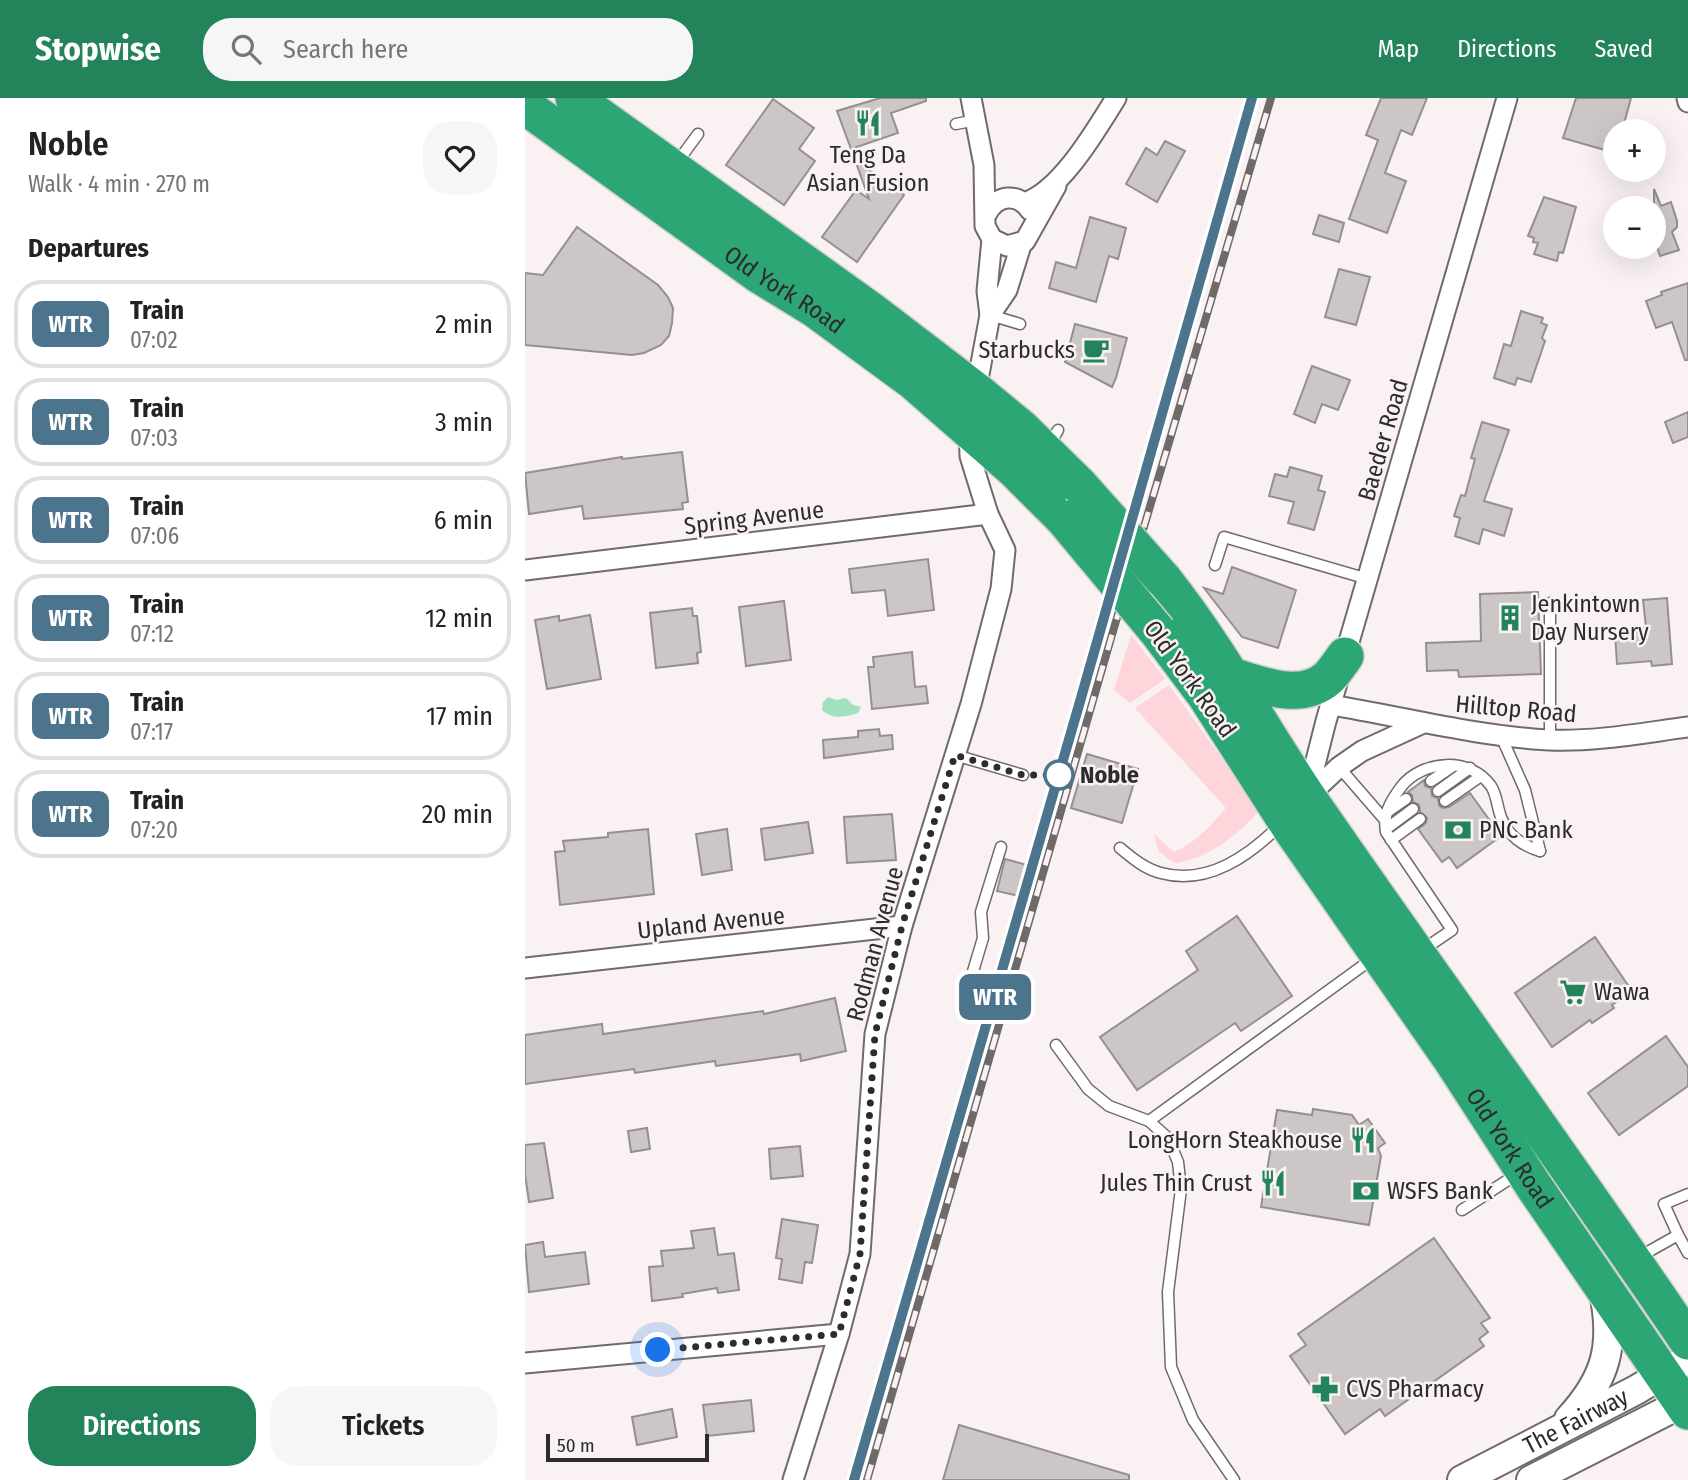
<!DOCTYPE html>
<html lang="en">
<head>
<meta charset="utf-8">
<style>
  :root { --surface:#fff; --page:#f6f6f6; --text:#222; --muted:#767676; --line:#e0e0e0; --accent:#23835b }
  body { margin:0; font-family:"Fira Sans Condensed",sans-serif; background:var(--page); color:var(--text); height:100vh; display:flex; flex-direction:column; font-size:26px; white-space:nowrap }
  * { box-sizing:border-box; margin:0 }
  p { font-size:23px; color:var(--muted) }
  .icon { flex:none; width:38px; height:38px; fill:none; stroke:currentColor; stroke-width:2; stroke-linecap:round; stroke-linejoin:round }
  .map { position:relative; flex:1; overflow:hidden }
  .side { display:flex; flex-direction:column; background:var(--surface); width:525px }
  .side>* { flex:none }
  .badge { padding:0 14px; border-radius:10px; font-size:24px; line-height:46px }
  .buttons { position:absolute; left:1078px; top:21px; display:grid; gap:14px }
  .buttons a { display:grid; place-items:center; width:63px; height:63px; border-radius:50%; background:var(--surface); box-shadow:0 7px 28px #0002; font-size:35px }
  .scale { position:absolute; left:21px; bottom:18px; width:163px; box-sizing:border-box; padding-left:7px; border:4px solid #2d2b2b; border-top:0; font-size:19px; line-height:24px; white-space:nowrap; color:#2d2b2b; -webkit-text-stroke:5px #f9f1f2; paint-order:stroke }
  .you { position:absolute; width:35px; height:35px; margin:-18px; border:5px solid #fff; border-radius:50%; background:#1a73e8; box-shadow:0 0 0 10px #1a73e833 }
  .map>.badge { position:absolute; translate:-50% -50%; box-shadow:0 0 0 4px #fff }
  h2 { padding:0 28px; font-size:26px; line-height:63px }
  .round { display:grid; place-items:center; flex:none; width:74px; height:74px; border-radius:28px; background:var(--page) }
  .headline { display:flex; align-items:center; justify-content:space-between; height:119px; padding:0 28px }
  h1 { font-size:33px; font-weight:600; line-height:52px }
  .button { display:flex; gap:14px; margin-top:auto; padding:14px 28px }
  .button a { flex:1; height:80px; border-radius:28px; background:var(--accent); color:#fff; font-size:28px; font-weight:600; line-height:80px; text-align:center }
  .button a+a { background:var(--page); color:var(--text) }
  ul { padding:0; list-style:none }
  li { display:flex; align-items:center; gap:21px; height:88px; margin:0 14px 10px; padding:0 14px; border:4px solid var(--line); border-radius:28px }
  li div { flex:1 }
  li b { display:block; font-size:26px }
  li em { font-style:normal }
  li .badge { min-width:77px; font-weight:700; text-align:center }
  header { display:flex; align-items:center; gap:42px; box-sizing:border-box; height:98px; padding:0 35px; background:var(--accent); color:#fff }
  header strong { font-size:33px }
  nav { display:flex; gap:38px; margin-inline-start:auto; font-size:24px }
  .search { width:490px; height:63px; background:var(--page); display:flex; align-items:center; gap:18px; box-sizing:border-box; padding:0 24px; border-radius:28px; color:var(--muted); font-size:26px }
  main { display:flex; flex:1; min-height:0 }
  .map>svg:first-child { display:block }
  .green { fill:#fed5db }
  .water { fill:#a0e1be }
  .building { fill:#cdc6c7; stroke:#968f90; stroke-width:2 }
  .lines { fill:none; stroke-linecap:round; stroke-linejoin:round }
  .lane-casing { stroke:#716a6b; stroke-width:13 }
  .street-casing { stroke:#716a6b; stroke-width:23 }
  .secondary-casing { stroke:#716a6b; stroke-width:32 }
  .highway-casing { stroke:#d1d0d0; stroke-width:40 }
  .lane { stroke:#fff; stroke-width:10 }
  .street { stroke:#fff; stroke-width:19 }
  .secondary { stroke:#fff; stroke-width:28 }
  .highway { stroke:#2ba674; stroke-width:37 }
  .rail-casing { stroke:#6e6a6a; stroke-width:8 }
  .rail { stroke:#f9f1f2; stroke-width:5; stroke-dasharray:16; stroke-linecap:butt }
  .highway-bridge-casing { stroke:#d1d0d0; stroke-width:40; stroke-linecap:butt }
  .highway-bridge { stroke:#2ba674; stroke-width:37 }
  .line-casing { stroke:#fff; stroke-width:16 }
  .line { stroke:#4c748c; stroke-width:10 }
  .walk { stroke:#2d2b2b; stroke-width:7; stroke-dasharray:0 12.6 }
  .stop-dot { fill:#fff; stroke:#4c748c; stroke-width:3.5 }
  .labels { text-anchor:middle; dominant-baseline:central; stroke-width:5; stroke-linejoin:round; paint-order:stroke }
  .poi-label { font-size:24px; fill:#2d2b2b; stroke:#f9f1f2; text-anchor:start }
  .street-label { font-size:24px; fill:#2d2b2b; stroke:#f9f1f2 }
  .stop-label { font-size:24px; font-weight:bold; fill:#2d2b2b; stroke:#f9f1f2; text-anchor:start }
</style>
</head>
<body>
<header>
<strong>Stopwise</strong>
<div class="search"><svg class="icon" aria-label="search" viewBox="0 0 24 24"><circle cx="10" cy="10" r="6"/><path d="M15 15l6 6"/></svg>Search here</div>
<nav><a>Map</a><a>Directions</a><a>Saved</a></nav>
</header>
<main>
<section class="side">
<div class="headline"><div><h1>Noble</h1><p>Walk · 4 min · 270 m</p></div><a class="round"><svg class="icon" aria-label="heart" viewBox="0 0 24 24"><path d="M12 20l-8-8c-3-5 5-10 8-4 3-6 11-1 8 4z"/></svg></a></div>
<h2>Departures</h2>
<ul>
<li><span class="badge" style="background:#4c748c;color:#fff">WTR</span><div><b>Train</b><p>07:02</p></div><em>2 min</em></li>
<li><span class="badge" style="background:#4c748c;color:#fff">WTR</span><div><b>Train</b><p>07:03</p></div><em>3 min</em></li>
<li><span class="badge" style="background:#4c748c;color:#fff">WTR</span><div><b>Train</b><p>07:06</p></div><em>6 min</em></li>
<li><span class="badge" style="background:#4c748c;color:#fff">WTR</span><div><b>Train</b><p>07:12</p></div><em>12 min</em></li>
<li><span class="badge" style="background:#4c748c;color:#fff">WTR</span><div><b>Train</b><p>07:17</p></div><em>17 min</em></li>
<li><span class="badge" style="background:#4c748c;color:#fff">WTR</span><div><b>Train</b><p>07:20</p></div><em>20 min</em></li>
</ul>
<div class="button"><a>Directions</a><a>Tickets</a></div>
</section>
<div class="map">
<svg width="1163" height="1382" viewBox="0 0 1163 1382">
  <rect width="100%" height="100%" fill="#f9f1f2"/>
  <g class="green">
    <path d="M606,537l34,44 -35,24 -16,-13z"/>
    <path d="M644,587l87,121 1,7c-22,24 -50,46 -82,50l-16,-11 -5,-18 20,18c20,-8 38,-27 52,-44l-91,-100z"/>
  </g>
  <path class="water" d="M303,599l9,3 9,-2 7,7 8,2 -3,6c-14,4 -25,7 -36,-3l1,-8z"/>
  <g class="building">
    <path d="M355,0h46v3l-35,12 7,20 -47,16 -14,-38z"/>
    <path d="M856,0h46l-15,37 -11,-5 -16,43 21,8 -19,52 -38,-14 29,-79 -12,-5z"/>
    <path d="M1051,0h55l-9,33h-7v22l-52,-15z"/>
    <path d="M248,1l41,29 -15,21 16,12 -31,44 -58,-40z"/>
    <path d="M640,43l20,10 -28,51 -31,-18 20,-36 11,7z"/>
    <path d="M330,62l49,35 -47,67 -35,-25 34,-47 13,9z"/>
    <path d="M1129,91l7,17 10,-4 6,19v6l-5,5 7,18 -19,6 -4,-12 -2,2z"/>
    <path d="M1019,99l32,10 -13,46 -4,-1 -2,9 -23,-7 4,-11 -5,-1 1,-4 -6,-2z"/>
    <path d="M794,117l25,8 -5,19 -26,-8z"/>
    <path d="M565,119l36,11 -8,31 -9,-3 -13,46 -47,-14 7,-26 20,6z"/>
    <path d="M52,129l81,58 10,12 5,11 -1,15 -3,13 -8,9 -17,8 -12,2 -107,-10v-72l18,2z"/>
    <path d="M814,171l31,8 -14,48 -31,-8z"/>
    <path d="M1163,185v77h-3l-13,-38 -16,6 -10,-27 16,-6 -1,-3z"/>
    <path d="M996,213l22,7 -2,5 6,2 -5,13 3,3 -14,41 -14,-4 -2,7 -21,-7 10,-34 7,2z"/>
    <path d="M550,226l52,14 -11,40 -4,9 -47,-25z"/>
    <path d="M787,268l38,14 -12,30 -16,-6 -7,19 -21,-9z"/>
    <path d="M1163,314v25l-15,6 -8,-21z"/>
    <path d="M957,324l27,8 -25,71 28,8 -8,27 -21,-7 -4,15 -24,-8 5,-18 -6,-2 7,-21 4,1 10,-37 -4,-1z"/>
    <path d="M157,354l6,50 -6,1 1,6 -99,10 -2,-13 -53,8 -4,-41 97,-16v2z"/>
    <path d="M765,369l32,9 -4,14 7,2 -11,38 -26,-7 6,-21 -25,-6 6,-22 12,3z"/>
    <path d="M403,461l6,51 -46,6 -3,-26 -33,3 -3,-24z"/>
    <path d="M707,469l64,23 -18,58 -36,-11 -38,-49 19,6z"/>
    <path d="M1013,494l3,82 -82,3 -1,-7 -31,1 -1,-28 55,-2 -1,-47z"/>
    <path d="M1142,500l5,66 -20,2 -1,-5 -34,3 -2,-30 25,-2v-4l6,-1 -3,-27z"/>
    <path d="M259,503l7,59 -45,6 -7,-59z"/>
    <path d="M167,510l1,8h4l4,36 -4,1 1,10 -42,5 -6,-55z"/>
    <path d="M65,517l11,64 -54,10 -12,-69 24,-4v5z"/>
    <path d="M387,554l3,35 11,-1 2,17 -56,6 -4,-42h6l-1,-10z"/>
    <path d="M354,631l1,7 12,-1 1,14 -69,9 -1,-18 35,-3v-6z"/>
    <path d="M562,656l51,15 -16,54 -51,-15z"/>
    <path d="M899,682l1,6 6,2 1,8 6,2 1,7 3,3 7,-1 21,-14 31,43 -44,32 -8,-11 -7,5 -24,-33 8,-6 1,-5 -7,-6 -1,-7 -6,-3 -1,-7 -4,-3z"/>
    <path d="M367,716l4,46 -49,3 -3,-46z"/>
    <path d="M283,724l5,31 -48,7 -4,-31z"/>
    <path d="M123,731l6,65 -94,11 -5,-53 10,-1 -2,-10 45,-4v-4z"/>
    <path d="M202,731l5,41 -30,5 -6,-41z"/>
    <path d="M480,761l22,6 -8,31 -22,-5z"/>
    <path d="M712,818l55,80 -51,35 -6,-8 -98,67 -37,-53 98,-67 -12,-19z"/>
    <path d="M1070,839l37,54 -20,14 2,3 -22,15 -2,-3 -38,27 -37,-54z"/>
    <path d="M310,900l11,53 -45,10 -1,-7 -84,12 -1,-5 -80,12 -1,-4 -109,15v-49l77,-11 1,10 160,-23 1,3z"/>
    <path d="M1141,938l22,31v19l-69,49 -31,-42z"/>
    <path d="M788,1011l39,6 7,10 9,-6 17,24 -7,5 3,8 -12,69 -108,-18 16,-97 35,5z"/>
    <path d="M122,1030l3,21 -19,3 -3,-21z"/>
    <path d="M19,1045l9,55 -24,4 -4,-28v-29z"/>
    <path d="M275,1048l3,30 -32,3 -2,-30z"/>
    <path d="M257,1121l36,6 -6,38 -7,-1 -3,21 -23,-4 3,-20 -6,-1z"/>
    <path d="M189,1130l4,27 16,-2 5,37 -21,3 -1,-5 -35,6 1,3 -31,4 -3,-34 14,-1 -2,-15 33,-3 -3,-17z"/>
    <path d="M909,1140l56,80 -9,5 7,9 -9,7 5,7 -99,70 -5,-7 -35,25 -55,-78 16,-11 -8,-11z"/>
    <path d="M18,1144l2,15 40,-5 4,32 -60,8 -4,-47z"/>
    <path d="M226,1302l3,31 -47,5 -4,-31z"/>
    <path d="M147,1311l5,28 -40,8 -5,-28z"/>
    <path d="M434,1327l170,50v5h-186z"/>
  </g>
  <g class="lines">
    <g class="lane-casing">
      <g id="lane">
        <path d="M431,26l20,-4"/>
        <path d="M151,66l22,-30"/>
        <path d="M465,217l30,9"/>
        <path d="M524,348l9,-16"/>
        <path d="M690,467l9,-28 144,42"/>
        <path d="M1025,505v137"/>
        <path d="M976,638l24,54 15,61"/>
        <path d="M430,657l68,20"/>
        <path d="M814,669l45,52"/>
        <path d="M906,683l22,-15"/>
        <path d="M913,693l32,-23"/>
        <path d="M920,703l36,-25"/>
        <path d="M861,715l20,-14"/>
        <path d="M861,731l27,-20"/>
        <path d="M866,742l29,-21"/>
        <path d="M595,750c12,10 25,21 41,25 47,13 89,-18 120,-49"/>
        <path d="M896,853l31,-21 -66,-98c-3,-18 4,-30 15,-45 21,-27 69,-31 90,-1 6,9 6,21 10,31 6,18 22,29 39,34"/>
        <path d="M446,880l12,-40 -2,-26 20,-65"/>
        <path d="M531,947l32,44 21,17 40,15 19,17 10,24 3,27 -13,103 3,75 22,53 41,60"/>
        <path d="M624,1023l223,-162"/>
        <path d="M937,1112l55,-36"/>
        <path d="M1153,1137l-14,-31 24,-10"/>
        <path d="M1114,1159l39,-22 10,18"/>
      </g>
    </g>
    <g class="street-casing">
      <g id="street">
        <path d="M446,0l13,67 1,61 7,13 -5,52 3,24 -15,81"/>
        <path d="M1162,0l1,4"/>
        <path d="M499,105c37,-12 72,-73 92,-105"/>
        <path d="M462,115c10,-19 32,-20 43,-3"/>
        <path d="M467,141l15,7 18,-5 31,-55"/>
        <path d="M465,217l17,-25 15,-48"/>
        <path d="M0,472l463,-56"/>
        <path d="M806,607c73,12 144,31 218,35 46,2 93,-7 139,-13"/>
        <path d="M782,698l19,-75 181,-623"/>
        <path d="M782,699l32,-30 23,-16 61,-28"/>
        <path d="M0,870l377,-42"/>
        <path d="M0,1265l314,-29"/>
        <path d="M268,1382l46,-146 21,-80 15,-220 27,-108 69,-222 30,-115 4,-39 -17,-36 -18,-58 -1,-27"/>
      </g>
    </g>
    <g class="secondary-casing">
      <g id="secondary">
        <path d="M1044,1321c37,-40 46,-73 35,-126"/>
        <path id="s1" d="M937,1382l174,-90 52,-31"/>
        <path d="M1006,1382l157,-80"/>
      </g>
    </g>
    <g class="highway-casing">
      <g id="highway">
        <path d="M49,0l296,212 106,81 45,37 59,58"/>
        <path id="s2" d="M0,8l233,168 57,35 98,72 102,89 49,49"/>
        <path d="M638,481c60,75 103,160 158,238 121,175 247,347 367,524"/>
        <path id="s3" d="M633,534l48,64 84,131 162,233 83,128 153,223"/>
        <path d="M706,578c30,9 70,26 97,2 6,-6 12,-15 17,-22"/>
      </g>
    </g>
    <use href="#lane" class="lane"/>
    <use href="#street" class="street"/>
    <use href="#secondary" class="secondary"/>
    <use href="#highway" class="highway"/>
    <g class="rail-casing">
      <g id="rail">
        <path d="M329,1382l225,-774 173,-608"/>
        <path d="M342,1382l247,-852 157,-530"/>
      </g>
    </g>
    <use href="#rail" class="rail"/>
    <g class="highway-bridge-casing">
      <g id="highway-bridge">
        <path d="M555,388l83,93"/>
        <path d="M539,421l94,113"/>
      </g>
    </g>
    <use href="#highway-bridge" class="highway-bridge"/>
  </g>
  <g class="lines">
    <g class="line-casing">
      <path id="line" d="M329,1382l225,-775 173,-607"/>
    </g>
    <use href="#line" class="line"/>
    <path class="walk" d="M133,1252l181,-16 21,-80 15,-220 27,-108 53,-171 68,20h36"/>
  </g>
  <defs>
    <g id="restaurant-bare" transform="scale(2.1)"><path d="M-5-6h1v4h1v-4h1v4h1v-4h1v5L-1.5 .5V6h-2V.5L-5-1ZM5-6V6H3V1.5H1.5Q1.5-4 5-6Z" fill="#23835b" stroke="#f9f1f2" stroke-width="2.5" paint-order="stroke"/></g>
    <g id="cafe-bare" transform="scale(2.1)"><path d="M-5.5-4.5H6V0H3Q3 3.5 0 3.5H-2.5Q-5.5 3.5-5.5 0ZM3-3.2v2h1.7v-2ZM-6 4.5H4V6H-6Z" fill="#23835b" stroke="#f9f1f2" stroke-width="2.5" paint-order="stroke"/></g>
    <g id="building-bare" transform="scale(2.1)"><path d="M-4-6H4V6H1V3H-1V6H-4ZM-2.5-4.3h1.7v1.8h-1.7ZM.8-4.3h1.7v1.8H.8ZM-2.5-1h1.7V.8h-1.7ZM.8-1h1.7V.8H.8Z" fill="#23835b" stroke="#f9f1f2" stroke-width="2.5" paint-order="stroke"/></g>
    <g id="bank-bare" transform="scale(2.1)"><path d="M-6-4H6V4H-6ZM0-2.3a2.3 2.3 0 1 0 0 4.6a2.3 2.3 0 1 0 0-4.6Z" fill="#23835b" stroke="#f9f1f2" stroke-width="2.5" paint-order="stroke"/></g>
    <g id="supermarket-bare" transform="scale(2.1)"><path d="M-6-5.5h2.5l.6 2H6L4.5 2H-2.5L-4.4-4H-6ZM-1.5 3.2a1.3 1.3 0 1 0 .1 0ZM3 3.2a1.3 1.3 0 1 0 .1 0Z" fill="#23835b" stroke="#f9f1f2" stroke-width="2.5" paint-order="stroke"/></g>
    <g id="pharmacy-bare" transform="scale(2.1)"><path d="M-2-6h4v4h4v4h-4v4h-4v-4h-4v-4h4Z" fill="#23835b" stroke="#f9f1f2" stroke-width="2.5" paint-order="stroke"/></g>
  </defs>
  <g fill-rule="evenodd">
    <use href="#restaurant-bare" x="343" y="25"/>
    <use href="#cafe-bare" x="571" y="252"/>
    <use href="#building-bare" x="985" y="520"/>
    <use href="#bank-bare" x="933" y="732"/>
    <use href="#supermarket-bare" x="1048" y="894"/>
    <use href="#restaurant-bare" x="838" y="1042"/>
    <use href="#restaurant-bare" x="748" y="1085"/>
    <use href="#bank-bare" x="841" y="1093"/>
    <use href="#pharmacy-bare" x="800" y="1291"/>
  </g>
  <circle class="stop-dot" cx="534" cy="677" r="14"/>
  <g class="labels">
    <g class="poi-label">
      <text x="343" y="57" text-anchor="middle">Teng Da<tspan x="343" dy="28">Asian Fusion</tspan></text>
      <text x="550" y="252" text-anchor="end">Starbucks</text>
      <text x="1006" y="506">Jenkintown<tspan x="1006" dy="28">Day Nursery</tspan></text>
      <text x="954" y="732">PNC Bank</text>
      <text x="1069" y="894">Wawa</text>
      <text x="817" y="1042" text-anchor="end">LongHorn Steakhouse</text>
      <text x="727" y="1085" text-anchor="end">Jules Thin Crust</text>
      <text x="862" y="1093">WSFS Bank</text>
      <text x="821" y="1291">CVS Pharmacy</text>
    </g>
    <g class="street-label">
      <text stroke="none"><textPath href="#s2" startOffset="318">Old York Road</textPath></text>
      <text transform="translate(858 342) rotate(-74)">Baeder Road</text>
      <text transform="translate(229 420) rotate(-7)">Spring Avenue</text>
      <text transform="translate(665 581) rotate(54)">Old York Road</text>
      <text transform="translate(991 611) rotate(5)">Hilltop Road</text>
      <text transform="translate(186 825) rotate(-6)">Upland Avenue</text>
      <text transform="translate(350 846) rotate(-75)">Rodman Avenue</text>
      <text stroke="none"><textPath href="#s3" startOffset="625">Old York Road</textPath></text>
      <text stroke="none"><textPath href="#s1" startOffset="128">The Fairway</textPath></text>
    </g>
    <g class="stop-label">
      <text x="555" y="677">Noble</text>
    </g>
  </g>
</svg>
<div class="buttons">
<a>+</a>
<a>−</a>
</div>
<div class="scale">50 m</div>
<div class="you" style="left:133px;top:1252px"></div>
<b class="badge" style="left:470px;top:899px;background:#4c748c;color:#fff">WTR</b>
</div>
</main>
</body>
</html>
